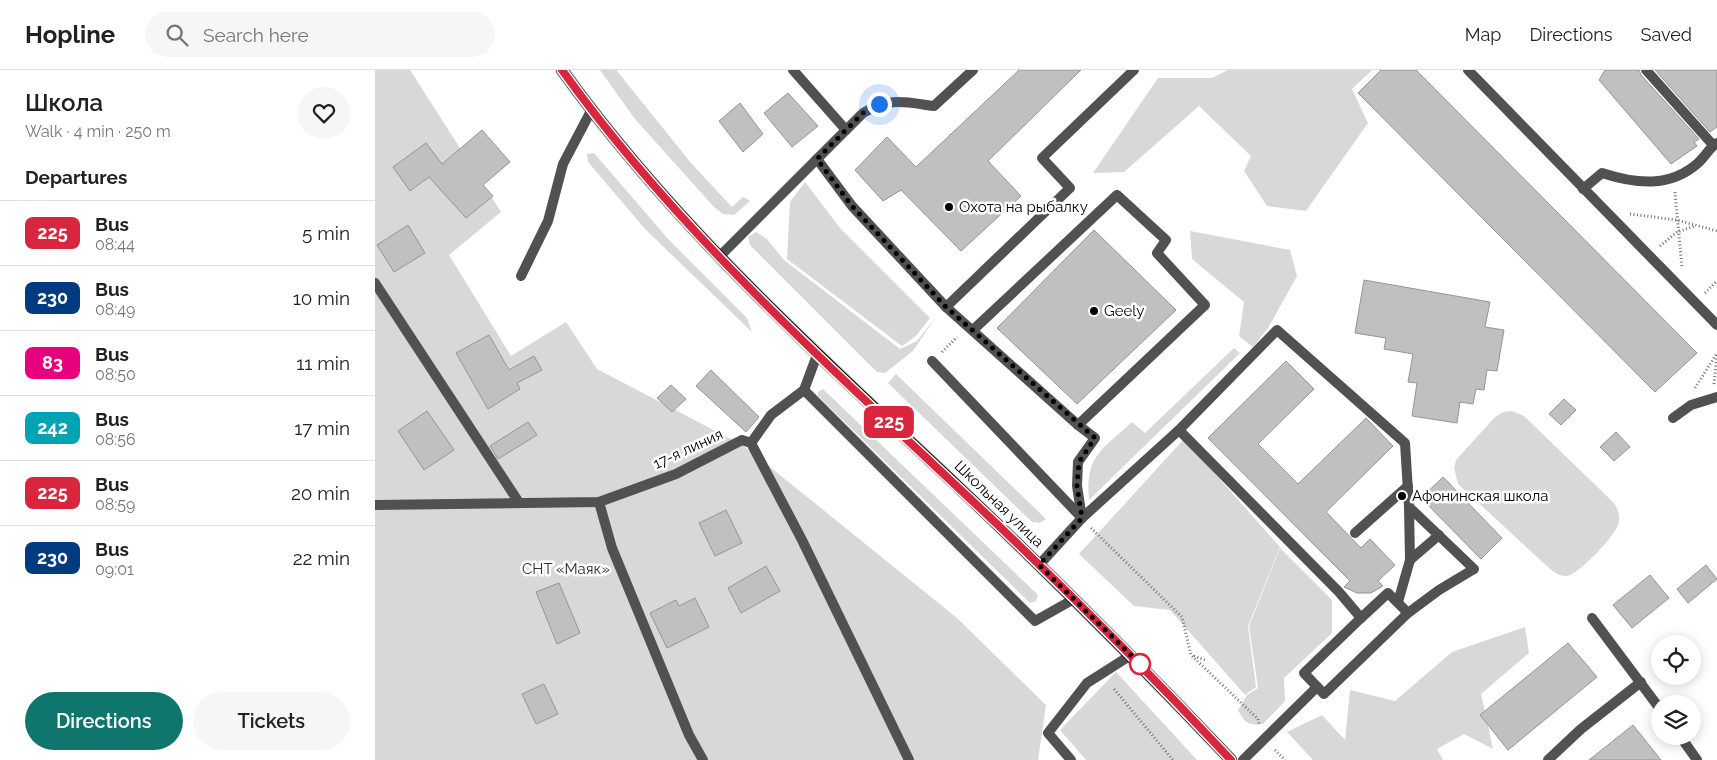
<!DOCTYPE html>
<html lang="en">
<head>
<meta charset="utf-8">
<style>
  :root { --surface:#fff; --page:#f6f6f6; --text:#202124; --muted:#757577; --line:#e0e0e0; --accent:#0f766e }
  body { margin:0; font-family:Raleway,sans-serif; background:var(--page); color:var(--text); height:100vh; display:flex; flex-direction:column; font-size:19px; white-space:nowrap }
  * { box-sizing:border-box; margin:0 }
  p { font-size:16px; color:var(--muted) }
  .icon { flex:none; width:28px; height:28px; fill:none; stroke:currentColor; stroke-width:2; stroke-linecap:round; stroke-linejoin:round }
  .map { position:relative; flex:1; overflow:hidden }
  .drawer { display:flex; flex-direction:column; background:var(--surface); width:375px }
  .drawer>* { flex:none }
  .badge { padding:0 10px; border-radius:8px; font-size:18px; line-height:32px }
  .tools { position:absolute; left:1276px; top:565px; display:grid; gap:10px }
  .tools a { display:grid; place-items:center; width:50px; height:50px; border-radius:50%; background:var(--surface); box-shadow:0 2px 12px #0003; font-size:25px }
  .you { position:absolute; width:25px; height:25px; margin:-12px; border:4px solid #fff; border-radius:50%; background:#1a73e8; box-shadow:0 0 0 8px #1a73e833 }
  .map>.badge { position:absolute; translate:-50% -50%; box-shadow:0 0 0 2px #fff }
  h2 { padding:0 25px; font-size:19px; line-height:45px }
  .round { display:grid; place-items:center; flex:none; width:52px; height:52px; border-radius:26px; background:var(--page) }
  .overview { display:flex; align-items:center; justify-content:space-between; height:85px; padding:0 25px }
  h1 { font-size:24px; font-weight:600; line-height:38px }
  .primary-button { display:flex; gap:10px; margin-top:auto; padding:10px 25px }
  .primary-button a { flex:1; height:58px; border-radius:30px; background:var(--accent); color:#fff; font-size:20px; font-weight:600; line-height:58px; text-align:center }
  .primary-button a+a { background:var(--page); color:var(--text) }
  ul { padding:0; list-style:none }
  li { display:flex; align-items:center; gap:15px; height:65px; padding:0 25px; border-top:1px solid var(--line) }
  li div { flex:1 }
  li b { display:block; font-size:19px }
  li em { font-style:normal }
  li .badge { min-width:55px; font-weight:700; text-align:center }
  header { display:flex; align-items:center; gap:30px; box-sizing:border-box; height:70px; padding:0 25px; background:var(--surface); border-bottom:1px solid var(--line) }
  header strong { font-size:24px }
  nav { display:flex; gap:28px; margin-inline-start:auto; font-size:18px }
  .search { width:350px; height:45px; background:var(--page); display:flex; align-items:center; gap:12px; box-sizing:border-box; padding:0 18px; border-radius:28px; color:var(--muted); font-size:19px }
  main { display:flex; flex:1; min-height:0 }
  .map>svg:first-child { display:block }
  .green { fill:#d8d8d8 }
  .building { fill:#c0c0c0; stroke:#959595 }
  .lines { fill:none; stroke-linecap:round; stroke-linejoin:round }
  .primary-casing { stroke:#dbdbdb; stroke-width:14 }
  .path { stroke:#737373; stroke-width:3; stroke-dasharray:1 2.5; stroke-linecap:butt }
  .service { stroke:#515151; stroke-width:10 }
  .minor { stroke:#515151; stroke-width:10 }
  .primary { stroke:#000; stroke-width:12 }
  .line-casing { stroke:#fff; stroke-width:11 }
  .line { stroke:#d7263d; stroke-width:8 }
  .walk { stroke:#000; stroke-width:5; stroke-dasharray:0 9 }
  .poi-dot { fill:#000; stroke:#fff; stroke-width:2 }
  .stop-dot { fill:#fff; stroke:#d7263d; stroke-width:2.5 }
  .labels { text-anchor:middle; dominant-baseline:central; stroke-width:5; stroke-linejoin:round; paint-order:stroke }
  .poi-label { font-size:15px; fill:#000; stroke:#fff; text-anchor:start }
  .street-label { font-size:15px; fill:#000; stroke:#fff }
  .park-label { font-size:15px; fill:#2f2f2f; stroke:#fff }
</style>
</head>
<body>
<header>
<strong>Hopline</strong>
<div class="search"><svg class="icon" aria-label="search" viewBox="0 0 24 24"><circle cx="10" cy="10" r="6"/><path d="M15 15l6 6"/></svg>Search here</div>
<nav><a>Map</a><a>Directions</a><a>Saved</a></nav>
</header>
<main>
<section class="drawer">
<div class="overview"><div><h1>Школа</h1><p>Walk · 4 min · 250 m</p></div><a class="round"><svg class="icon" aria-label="heart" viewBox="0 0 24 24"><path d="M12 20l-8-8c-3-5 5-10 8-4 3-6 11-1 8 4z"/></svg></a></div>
<h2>Departures</h2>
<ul>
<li><span class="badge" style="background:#d7263d;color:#fff">225</span><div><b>Bus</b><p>08:44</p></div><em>5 min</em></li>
<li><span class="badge" style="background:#003b80;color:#fff">230</span><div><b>Bus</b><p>08:49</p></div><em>10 min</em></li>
<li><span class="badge" style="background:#e6007e;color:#fff">83</span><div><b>Bus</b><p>08:50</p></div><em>11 min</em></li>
<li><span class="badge" style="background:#00a3b4;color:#fff">242</span><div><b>Bus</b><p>08:56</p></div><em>17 min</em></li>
<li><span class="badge" style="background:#d7263d;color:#fff">225</span><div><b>Bus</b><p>08:59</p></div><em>20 min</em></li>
<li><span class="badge" style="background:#003b80;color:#fff">230</span><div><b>Bus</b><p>09:01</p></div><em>22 min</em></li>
</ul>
<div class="primary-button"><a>Directions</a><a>Tickets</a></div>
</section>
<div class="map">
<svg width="1342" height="690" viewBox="0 0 1342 690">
  <rect width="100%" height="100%" fill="#fff"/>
  <g class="green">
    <path d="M0,0h35l91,142 -52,43 62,101 55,-34 31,47 147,77 213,172 89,87 -8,55h-663z"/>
    <path d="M225,0h18l-1,1 74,92 41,44 11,-10 7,4 -16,14 -11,-1 -9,-7 -79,-88z"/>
    <path d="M853,0h144l-20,19 16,34 -62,88 -39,-5 -23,-35 7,-15 -52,-50 -75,66 -31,1 65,-95h54z"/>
    <path d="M219,83l75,87 78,78 5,14 -106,-102 -58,-68 -1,-8z"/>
    <path d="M430,112l35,46 90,90 -14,18 -14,10 -115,-87 3,-57z"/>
    <path d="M815,161l100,19 7,26 -29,52 -15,19 -14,-11 5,-34 -52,-43z"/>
    <path d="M381,162l11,7 17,21 116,89 17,-8 19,-24 -23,34 -28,22 -8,-1 -127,-127 -2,-8z"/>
    <path d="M859,278l6,5 -151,147c-4,-45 13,-50 43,-78l13,11z"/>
    <path d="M521,304l150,145 -6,4 -8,-1 -144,-139z"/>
    <path d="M448,319l215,206 -2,6 -6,2 -212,-207v-4z"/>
    <path d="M1137,341l12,5 90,87c4,6 6,12 5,19 -1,11 -41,54 -53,54 -7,0 -12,-4 -17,-8l-91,-84 -4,-16 2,-8 39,-43 8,-5z"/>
    <path d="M809,369l96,108 -32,79 8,61 -11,8 -75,-85 -36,-4 -55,-52z"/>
    <path d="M905,478l52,52v33l-48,45 1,23 -22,23c-15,2 -18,-1 -25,-14l9,-15 11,-7 -9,-62z"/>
    <path d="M1150,557l4,26 -48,41 12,55 -29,-15 -27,15 6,11h-130l-26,-28 35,-17 23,25 5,-50 45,11 57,-49z"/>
    <path d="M741,602l81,88h-111l-26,-30z"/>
  </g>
  <g class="building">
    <path d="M644,0h62l-93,91 33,35 -60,55 -60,-61 -18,11 -28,-31 32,-33 29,30z"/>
    <path d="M1006,0h35l281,283 -42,39 -297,-299z"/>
    <path d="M1230,0h34l2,5 58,64 -5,3 3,4 -26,18 -72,-84z"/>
    <path d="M1280,0h62v57l-7,5z"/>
    <path d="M413,23l30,33 -26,21 -28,-34z"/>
    <path d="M365,33l23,31 -20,18 -24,-31z"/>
    <path d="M107,60l28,32 -27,23 10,11 -27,22 -37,-41 -19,14 -17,-24 33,-24 16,21z"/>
    <path d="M33,155l17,28 -31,19 -17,-27z"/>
    <path d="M719,160l82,80 -99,94 -80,-76z"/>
    <path d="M989,210l126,22 -5,25 19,3 -7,41 -10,-1 -3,20 -8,-1 -3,15 -13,-2 -3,21 -45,-7 5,-33 -9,-1 5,-28 -29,-5 2,-11 -31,-5z"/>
    <path d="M114,265l20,35 25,-14 8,14 -25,13 3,6 -32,20 -32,-56z"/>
    <path d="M911,291l28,28 -56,55 40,40 68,-66 27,28 -67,66 35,36 9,-9 25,26 -17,16 5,5 -12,7h-14l-13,-6 6,-6 -142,-143z"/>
    <path d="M336,300l48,47 -13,15 -50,-46z"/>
    <path d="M296,315l15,14 -14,13 -15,-14z"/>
    <path d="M1189,329l12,11 -15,15 -12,-11z"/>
    <path d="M52,341l27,39 -30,20 -26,-39z"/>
    <path d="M153,352l9,13 -39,24 -8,-13z"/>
    <path d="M1241,362l14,15 -16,14 -14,-14z"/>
    <path d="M1068,407l59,61 -21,21 -60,-61z"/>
    <path d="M351,440l16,33 -27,13 -16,-33z"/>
    <path d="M1331,495l11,14 -29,24 -11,-14z"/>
    <path d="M391,496l14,25 -39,22 -13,-25z"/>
    <path d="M1275,505l19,23 -37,30 -19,-23z"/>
    <path d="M184,513l21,50 -23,11 -21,-52z"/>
    <path d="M320,528l14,29 -42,21 -17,-35 26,-13 3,6z"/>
    <path d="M1193,573l29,34 -89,73 -28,-35z"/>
    <path d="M169,614l14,30 -22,10 -14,-30z"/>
    <path d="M1258,655l28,35h-72z"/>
  </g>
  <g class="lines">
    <g class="primary-casing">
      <path id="primary" d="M187,0c111,155 254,283 392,413 95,90 187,182 277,277"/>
    </g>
    <g class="path">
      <path d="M1300,122l7,76"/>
      <path d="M1255,144l47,6 40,11"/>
      <path d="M1285,176l17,-14 18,-6"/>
      <path d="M1330,223l12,-12"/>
      <path d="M567,282l15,-15"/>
      <path d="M1339,314l3,-29"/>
      <path d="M1320,318l22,-35"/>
      <path d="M716,458l91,89 9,38 67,64 1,5"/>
      <path d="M819,586l11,4"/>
      <path d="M739,619l59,71"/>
      <path d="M900,680l10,10"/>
    </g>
    <g class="service">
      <path d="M418,0l53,60"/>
      <path d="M1093,0l249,255"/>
      <path d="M1271,0l67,75"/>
      <path d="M442,89l35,47 94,101"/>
      <path d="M1208,119l19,-16c34,11 68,15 96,-10 7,-6 11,-15 19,-20"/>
      <path d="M146,206l27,-55 15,-57 29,-55"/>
      <path d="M0,213l143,218"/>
      <path d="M598,260l144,-135 49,45 -9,13 48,52 -127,120"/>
      <path d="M557,291l150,157"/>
      <path d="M429,320l231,231 39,-22"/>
      <path d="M1298,348l18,-13 26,-8"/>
      <path d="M376,373l20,-28 33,-25 13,-35"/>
      <path d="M224,432l13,46 77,187 14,25"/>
      <path d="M0,435l224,-3 77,-28 66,-34 9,3 51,97 107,220"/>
      <path d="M1034,437l1,53 29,-25"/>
      <path d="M707,448l-5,-32 1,-24 17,-24 -17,-13 -132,-118 124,-119 -28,-30 92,-88"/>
      <path d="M980,463l53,-47"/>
      <path d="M664,495l43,-47 97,-88 98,-100 128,113 4,64 65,62 -35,21 -31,23 -84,81 -20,-21 57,-55 -22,-26 -160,-162"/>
      <path d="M1023,532l12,-42"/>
      <path d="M986,548l27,-25 20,20"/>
      <path d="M1217,548l68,91"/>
      <path d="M1305,666l17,24"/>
      <path d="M696,690l-23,-27 39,-50 44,-28"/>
      <path d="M868,690l74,-73"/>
      <path d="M1173,690l33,-31 60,-47"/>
    </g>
    <path class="minor" d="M344,187l144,-144c27,-16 41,-11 71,-7l39,-36"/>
    <use href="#primary" class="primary"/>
  </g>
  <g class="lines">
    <g class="line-casing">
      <path id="line" d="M187,0c110,154 251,281 388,410 97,90 191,184 281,280"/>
    </g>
    <use href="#line" class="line"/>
    <path class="walk" d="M504,34l-16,9 -46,46 35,47 94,101 149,131 -16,24 -2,24 5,32 -43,47 101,99"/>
  </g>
  <g class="poi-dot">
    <circle cx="574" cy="137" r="5"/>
    <circle cx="719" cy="241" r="5"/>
    <circle cx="1027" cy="426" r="5"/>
  </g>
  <circle class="stop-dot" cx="765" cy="594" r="10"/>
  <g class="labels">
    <g class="poi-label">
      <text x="584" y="137">Охота на рыбалку</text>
      <text x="729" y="241">Geely</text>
      <text x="1037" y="426">Афонинская школа</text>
    </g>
    <g class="street-label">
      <text transform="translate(313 379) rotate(-25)">17-я линия</text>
      <text transform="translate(624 434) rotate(44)">Школьная улица</text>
    </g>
    <g class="park-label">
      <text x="191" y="499">СНТ «Маяк»</text>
    </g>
  </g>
</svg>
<div class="tools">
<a><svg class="icon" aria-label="locate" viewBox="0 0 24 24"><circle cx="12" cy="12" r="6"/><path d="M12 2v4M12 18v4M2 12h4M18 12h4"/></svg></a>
<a><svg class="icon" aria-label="layers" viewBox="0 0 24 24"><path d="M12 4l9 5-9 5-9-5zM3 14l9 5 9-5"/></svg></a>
</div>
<div class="you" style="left:504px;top:34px"></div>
<b class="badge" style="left:514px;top:352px;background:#d7263d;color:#fff">225</b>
</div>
</main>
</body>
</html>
